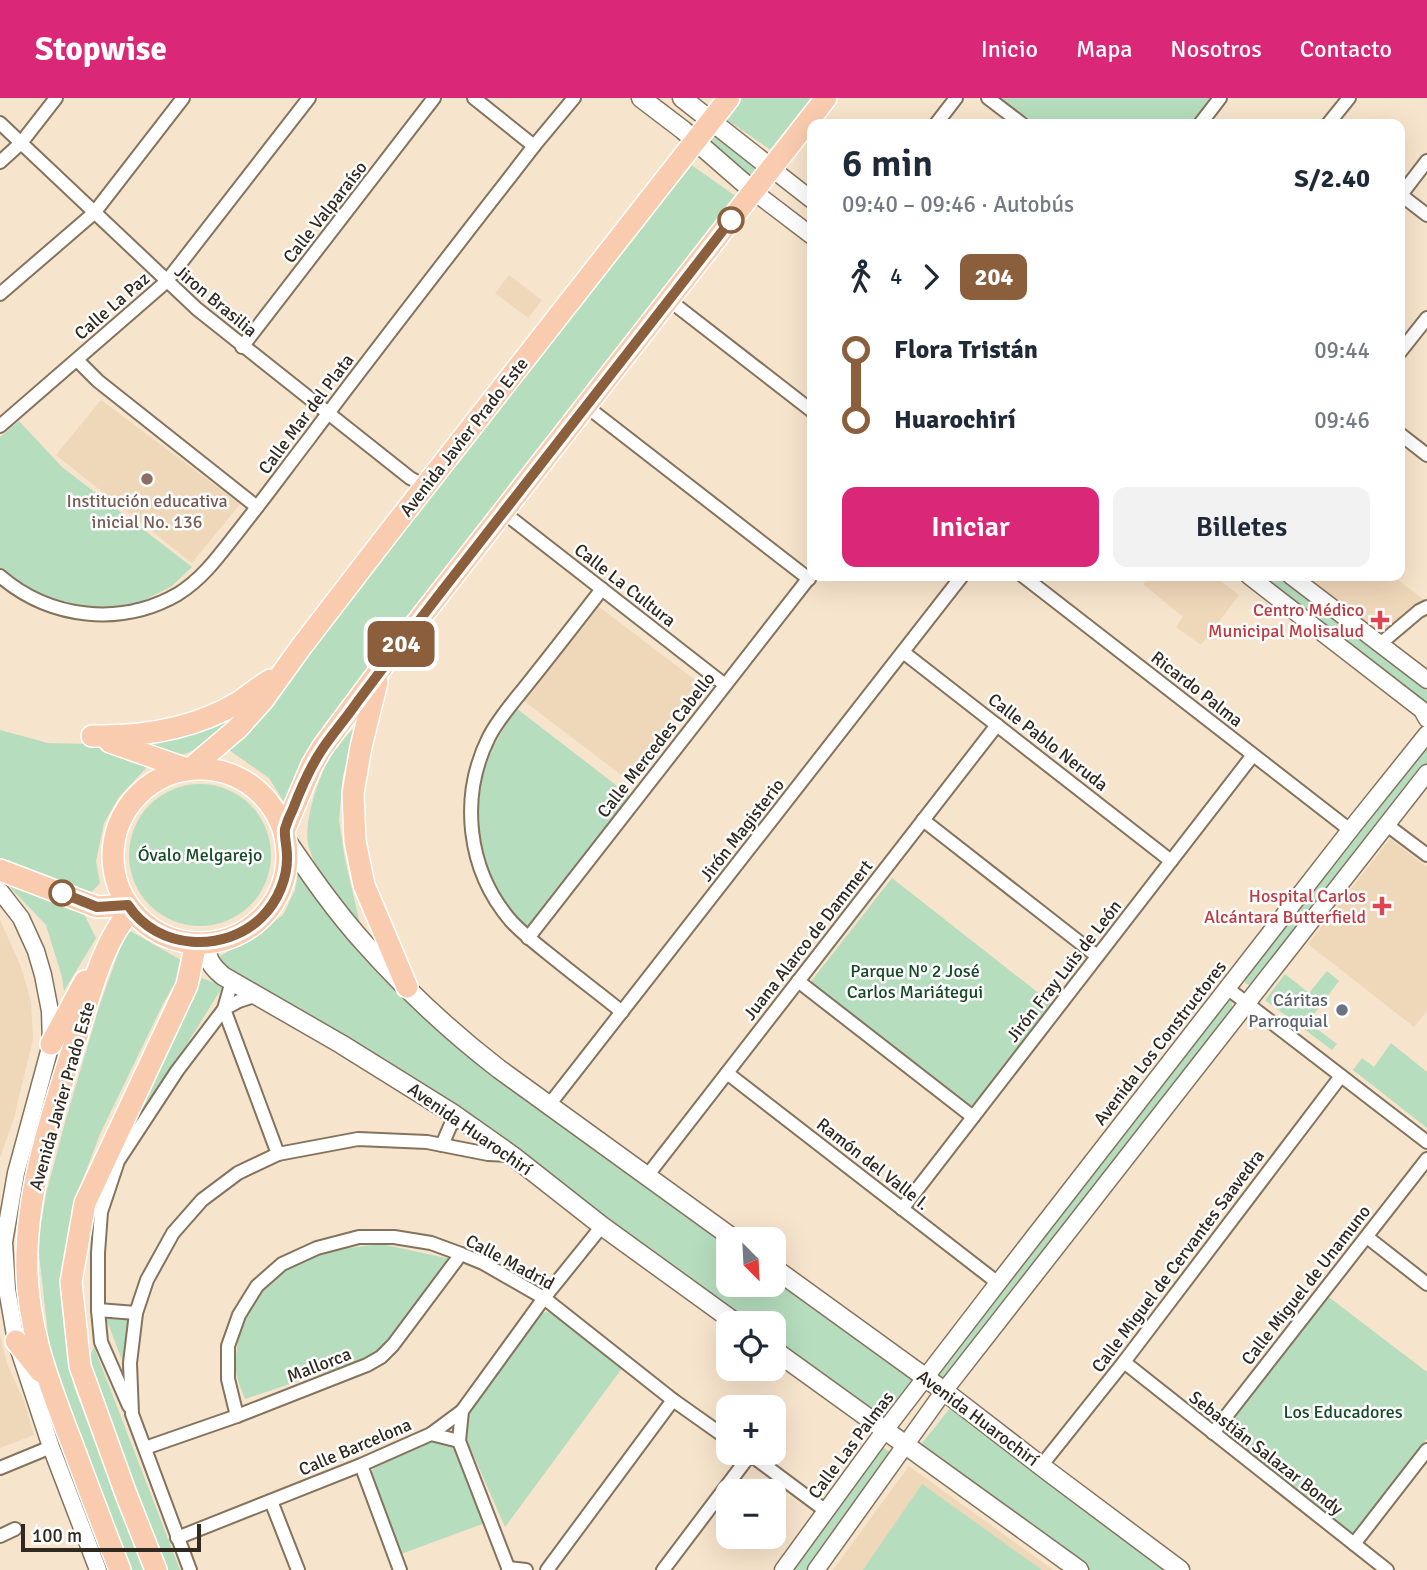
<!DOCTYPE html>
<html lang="es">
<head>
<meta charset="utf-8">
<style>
  :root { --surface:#fff; --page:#f2f2f3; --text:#1f2937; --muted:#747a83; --accent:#db2777 }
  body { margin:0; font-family:Signika,sans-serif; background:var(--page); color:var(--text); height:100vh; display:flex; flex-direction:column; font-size:26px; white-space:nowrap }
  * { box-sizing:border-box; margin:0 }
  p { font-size:23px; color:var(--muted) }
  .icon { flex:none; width:38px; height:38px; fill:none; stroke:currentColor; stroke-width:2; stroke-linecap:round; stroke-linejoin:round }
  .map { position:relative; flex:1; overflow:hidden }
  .side { position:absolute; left:807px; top:21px; width:598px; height:462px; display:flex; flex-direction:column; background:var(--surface); border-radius:14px; box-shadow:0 7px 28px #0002 }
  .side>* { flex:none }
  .badge { padding:0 14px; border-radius:10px; font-size:24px; line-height:46px }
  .needle { width:46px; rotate:156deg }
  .buttons { position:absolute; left:716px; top:1129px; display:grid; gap:14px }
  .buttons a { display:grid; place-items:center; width:70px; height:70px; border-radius:14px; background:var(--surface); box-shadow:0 7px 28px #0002; font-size:35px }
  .scale { position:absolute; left:21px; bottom:18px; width:180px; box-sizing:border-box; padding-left:7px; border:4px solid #302920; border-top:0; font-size:19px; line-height:24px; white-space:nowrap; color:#302920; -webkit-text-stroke:5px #fff; paint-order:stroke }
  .map>.badge { position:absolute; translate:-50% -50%; box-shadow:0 0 0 4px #fff }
  .legs { display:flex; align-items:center; gap:10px; height:77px; padding:0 35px; font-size:23px }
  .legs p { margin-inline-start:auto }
  .headline { display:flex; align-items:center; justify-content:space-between; height:119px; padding:0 35px }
  h1 { font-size:38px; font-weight:600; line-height:52px }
  .action { display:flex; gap:14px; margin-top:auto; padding:14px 35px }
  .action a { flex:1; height:80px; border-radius:14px; background:var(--accent); color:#fff; font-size:28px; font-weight:600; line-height:80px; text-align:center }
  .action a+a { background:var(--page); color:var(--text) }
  ul { padding:0 35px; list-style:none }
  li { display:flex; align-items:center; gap:24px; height:70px; font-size:26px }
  li i { display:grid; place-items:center; width:10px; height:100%; margin:0 9px; background:currentColor }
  li i::after { content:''; width:18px; height:18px; margin:-9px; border:5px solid; border-radius:50%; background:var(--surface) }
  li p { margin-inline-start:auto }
  li:first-child i { background:linear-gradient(#0000 50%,currentColor 0) }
  li:last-child i { background:linear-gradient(currentColor 50%,#0000 0) }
  header { display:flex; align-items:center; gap:42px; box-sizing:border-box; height:98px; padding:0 35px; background:var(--accent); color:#fff }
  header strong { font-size:33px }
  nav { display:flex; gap:38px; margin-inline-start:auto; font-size:24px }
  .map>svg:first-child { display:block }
  .built { fill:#efd7b9 }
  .green { fill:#b6ddbe }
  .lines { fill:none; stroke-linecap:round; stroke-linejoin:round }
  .minor-casing { stroke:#84735d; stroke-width:16 }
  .tertiary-casing { stroke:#84735d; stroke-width:19 }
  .secondary-casing { stroke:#84735d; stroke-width:21 }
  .primary-casing { stroke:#fff; stroke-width:24 }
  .minor { stroke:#fff; stroke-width:12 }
  .tertiary { stroke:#fff; stroke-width:16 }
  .secondary { stroke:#fff; stroke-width:18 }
  .primary { stroke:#faccaf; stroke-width:21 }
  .line-1-casing { stroke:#fff; stroke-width:16 }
  .line-1 { stroke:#8b5e3c; stroke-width:10 }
  .stop-1-dot { fill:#fff; stroke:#8b5e3c; stroke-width:3.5 }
  .education-dot { fill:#8d6e63; stroke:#fff; stroke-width:2.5 }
  .health-dot { fill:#e0444e; stroke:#fff; stroke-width:2.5 }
  .worship-dot { fill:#6b7280; stroke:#fff; stroke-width:2.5 }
  .labels { text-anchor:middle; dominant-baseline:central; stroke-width:5; stroke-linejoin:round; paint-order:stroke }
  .street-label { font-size:18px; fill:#302920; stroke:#fff }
  .education-label { font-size:18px; fill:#785e54; stroke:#fff }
  .health-label { font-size:18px; fill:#be3a42; stroke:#fff; text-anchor:end }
  .park-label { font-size:18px; fill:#134a25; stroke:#fff }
  .worship-label { font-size:18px; fill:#5b616d; stroke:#fff; text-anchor:end }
</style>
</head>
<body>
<header>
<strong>Stopwise</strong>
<nav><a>Inicio</a><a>Mapa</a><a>Nosotros</a><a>Contacto</a></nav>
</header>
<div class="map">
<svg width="1427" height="1472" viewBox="0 0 1427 1472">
  <rect width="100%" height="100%" fill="#f7e4cc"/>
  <g class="built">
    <path d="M509,177l33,25 -14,18 -33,-25z"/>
    <path d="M101,302l139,104 -48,59 -136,-108z"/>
    <path d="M1150,478h64l25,19 -38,50 -25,-18 7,-10 -40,-33z"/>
    <path d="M1300,478h93l34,26 -47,37z"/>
    <path d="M598,508l109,83 -74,95 -109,-83z"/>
    <path d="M1390,741l37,28v144l-13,16 -106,-83z"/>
    <path d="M0,822l21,47 10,35 2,37 -19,79 -14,40z"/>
    <path d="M0,1236l7,30 17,37 10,34 -34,13z"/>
    <path d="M909,1368l144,104h-220z"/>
  </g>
  <g class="green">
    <path d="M742,0h75l-42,55 -49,-34z"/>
    <path d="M996,0h216l-21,26h-160z"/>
    <path d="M716,33l46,36 -5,19 -55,-41z"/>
    <path d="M687,64l53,37 -437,559 -18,46 -16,-26 -40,-28c36,-33 60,-69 87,-109z"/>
    <path d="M19,323l43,46 130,100 -20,19 -35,18 -39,5 -27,-2 -34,-12 -35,-23 -2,-2v-133z"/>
    <path d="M1252,478h26l149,115v12l-6,5z"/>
    <path d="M243,608c-14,16 -42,46 -63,49 -11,1 -22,-5 -32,-10l3,-3z"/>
    <path d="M516,610l118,91 -103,131 -20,-20 -15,-24 -16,-33 -3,-41 5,-36 11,-29z"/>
    <path d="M356,628l-13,50 -4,44 6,39 15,65c-21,-24 -41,-46 -51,-76 -7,-24 10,-72 22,-93 6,-11 16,-20 25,-29z"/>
    <path d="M0,632l48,13 36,1 36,9 29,12 -30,32 -15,26 -8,38 4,22 -13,14 -87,-34z"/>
    <path d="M1427,646v21l-175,220 -6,-1 -3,-7z"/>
    <circle cx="200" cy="757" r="71"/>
    <path d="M299,770l122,145 55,51 252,183v37h46v-4l138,100 -29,36 -109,-77v-16h-23l-360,-253 -162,-99 -12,-13 35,-21 31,-22 12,-25z"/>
    <path d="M892,780l163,128 -83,105 -163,-127z"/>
    <path d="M6,785l69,25 9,6 12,24 -32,53 -2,-14 -16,-52z"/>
    <path d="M127,831l59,34 -23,41 -63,130 -28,74 -9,74 2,53 9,52 69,183h-14l-30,-87 -33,-89 -17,-50 -11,-100 8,-50 20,-75 34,-115z"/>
    <path d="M1327,873l12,10 -31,41 29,22 -5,6 -67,-50 20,-26 24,19z"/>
    <path d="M202,880l21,8 -90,145 -8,-4z"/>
    <path d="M1231,903l2,8 -289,371h-3l-6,-7 288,-370z"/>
    <path d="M1391,945l36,29v56l-74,-58 9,-12 12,9z"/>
    <path d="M381,1146l70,15 -77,97 -129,43c-3,-9 -9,-20 -9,-30 -2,-43 23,-88 61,-106 27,-13 56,-16 84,-19z"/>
    <path d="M1326,1197l101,77v67l-74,97 -132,-99z"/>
    <path d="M546,1214l6,1 71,54 -118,160 -40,-91 -1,-12 15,-29 61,-81z"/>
    <path d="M105,1218l23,3 -4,46z"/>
    <path d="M94,1249l86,223h-12l-56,-144 -24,-66z"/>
    <path d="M950,1310l221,162h-83l-169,-123z"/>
    <path d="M431,1340l16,4 7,4 31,77 -84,31 -31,-77 5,-13z"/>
    <path d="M884,1350l9,6 -84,116h-17l88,-121z"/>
    <path d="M922,1386l120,86h-179z"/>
  </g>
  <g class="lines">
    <g class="minor-casing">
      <g id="minor">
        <path d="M474,0l60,48"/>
        <path d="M988,0l34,26"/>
        <path d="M0,25l197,186 213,169 15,8"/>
        <path d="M936,26l20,-26"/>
        <path d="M1200,26l20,-26"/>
        <path d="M1328,26l21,-26"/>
        <path d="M0,64l21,-19 35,-45"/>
        <path d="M1401,97l26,20"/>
        <path d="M1400,98l27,-35"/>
        <path d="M0,196l94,-81 89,-115"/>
        <path d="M669,202l143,111"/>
        <path d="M242,249l192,-249"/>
        <path d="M1400,254l27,-34"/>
        <path d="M77,262l21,21 159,126"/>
        <path d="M586,308l223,173"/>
        <path d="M0,328l166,-144 143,-184"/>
        <path d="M1400,336l27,21"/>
        <path d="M503,414l222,173"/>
        <path d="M0,478c50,43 121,51 178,18 26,-16 43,-41 62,-65 23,-29 45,-59 68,-89 74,-99 150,-196 226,-294l40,-48"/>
        <path d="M1023,478l327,254"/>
        <path d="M602,491c-24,31 -48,62 -72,92 -14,18 -30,35 -41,56 -30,60 -22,133 22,184 13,14 29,26 44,38 22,18 45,35 67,53"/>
        <path d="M1380,546l39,-33 8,-4"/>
        <path d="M903,554l268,209"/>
        <path d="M923,722l174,136"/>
        <path d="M1387,727l40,30"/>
        <path d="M528,840l284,-364"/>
        <path d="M798,883l175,136"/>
        <path d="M1227,890l200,154"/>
        <path d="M224,911l54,145"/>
        <path d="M224,911l15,-8 18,-6"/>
        <path d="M727,975l271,210"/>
        <path d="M549,1007l413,-529"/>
        <path d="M442,1047l13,-30"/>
        <path d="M647,1078l350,-451"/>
        <path d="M902,1111l351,-454"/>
        <path d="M1367,1139l60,47"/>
        <path d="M98,1212l38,3"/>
        <path d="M1124,1264l263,208"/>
        <path d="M129,1308l-28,-64 -3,-32v-57l3,-41 17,-51 59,-90 47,-62 8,-28"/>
        <path d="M237,1318l-9,-37v-33l11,-31 18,-29 25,-22 35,-16 42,-11h35l37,6 30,11 22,9 61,35 129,102 55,39"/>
        <path d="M1213,1335l214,-274"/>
        <path d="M431,1336l31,-23"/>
        <path d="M145,1350l92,-32 130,-51 14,-8 12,-12 68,-91"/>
        <path d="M747,1354l79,59"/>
        <path d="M361,1367l39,105"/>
        <path d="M1041,1368l83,-104 217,-286"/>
        <path d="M0,1370l51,-21"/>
        <path d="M271,1403l27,69"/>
        <path d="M0,1438l15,-7"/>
        <path d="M177,1440l184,-73 70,-31 28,7"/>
        <path d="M1354,1446l73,-94"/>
        <path d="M508,1470l18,2"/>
        <path d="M190,1472l-58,-156 -2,-51 6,-50 11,-33 26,-47 29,-33 36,-27 40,-19 80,-15 69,3 61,12 22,1"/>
        <path d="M509,1472l-50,-129 3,-30 82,-113 58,-72"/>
        <path d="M547,1472l126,-170"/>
        <path d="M663,1472l87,-115"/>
      </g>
    </g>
    <g class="tertiary-casing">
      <g id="tertiary">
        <path d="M771,70l41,32"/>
        <path d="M753,93l59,45"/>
        <path d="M1249,478l173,134 5,9"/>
        <path d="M1291,478l136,104"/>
        <path d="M0,793l21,27 15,33 7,24 7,36 1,33 -35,129 -12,69 3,47 9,52 35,106 47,123"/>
        <path d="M783,1472l102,-140 113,-147 356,-458 73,-91"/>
        <path d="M816,1472l128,-179 483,-618"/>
      </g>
    </g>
    <g class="secondary-casing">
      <g id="secondary">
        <path d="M641,0l42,32 70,61"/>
        <path d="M682,0l89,70"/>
        <path d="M287,743c24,35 49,71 78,103 41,46 86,88 134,125l235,170"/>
        <path d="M205,845c3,17 5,22 18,33l118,68 114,71 58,41 89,70 134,97"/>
        <path d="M774,1170l170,123 105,81 131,98"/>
        <path d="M774,1252l305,220"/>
      </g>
    </g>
    <g class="primary-casing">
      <g id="primary">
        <path d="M377,584l-16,65 -8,46 2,48 9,44 43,102"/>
        <path d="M92,638c52,1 102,-7 147,-34 10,-7 20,-15 31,-22"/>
        <path d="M110,644l77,27"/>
        <circle cx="200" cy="758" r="87"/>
        <path d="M190,671l48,-41 25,-28 38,-53 86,-112 342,-437"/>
        <path d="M284,733l28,-66 10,-17 58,-78 446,-572"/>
        <path d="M0,772l97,37 31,-2"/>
        <path d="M51,946l34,-63"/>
        <path d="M16,1243l25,31"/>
        <path d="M120,1472c-17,-43 -33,-86 -49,-129 -24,-62 -47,-122 -44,-190 2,-69 26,-140 47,-206 15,-44 26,-100 57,-135"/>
        <path d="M156,1472l-30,-76 -46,-128 -9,-84 14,-79 102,-218 9,-42"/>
      </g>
    </g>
    <use href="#minor" class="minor"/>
    <use href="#tertiary" class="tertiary"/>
    <use href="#secondary" class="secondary"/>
    <use href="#primary" class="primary"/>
  </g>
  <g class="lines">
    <g class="line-1-casing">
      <path id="line-1" d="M62,795l35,14 31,-2c29,45 97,49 134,12 16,-16 26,-40 25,-62 0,-8 -3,-19 -2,-26 2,-7 5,-14 8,-20 8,-21 17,-42 30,-61 11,-16 24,-31 35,-47 39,-52 79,-104 119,-155 85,-109 170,-217 254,-326"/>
    </g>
    <use href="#line-1" class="line-1"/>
  </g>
  <g class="stop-1-dot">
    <circle cx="731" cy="122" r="12"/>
    <circle cx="62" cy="795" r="12"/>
  </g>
  <circle class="education-dot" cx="147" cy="381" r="7"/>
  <g class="health-dot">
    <path d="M1376.5 511.5h7v7h7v7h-7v7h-7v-7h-7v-7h7z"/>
    <path d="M1378.5 797.5h7v7h7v7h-7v7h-7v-7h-7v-7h7z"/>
  </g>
  <circle class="worship-dot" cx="1342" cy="912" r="7"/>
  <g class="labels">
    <g class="street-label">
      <text transform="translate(325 114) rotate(-52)">Calle Valparaíso</text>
      <text transform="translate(216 203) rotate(40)">Jiron Brasilia</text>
      <text transform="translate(112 208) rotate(-41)">Calle La Paz</text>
      <text transform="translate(306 316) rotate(-53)">Calle Mar del Plata</text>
      <text transform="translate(464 339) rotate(-52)">Avenida Javier Prado Este</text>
      <text transform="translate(625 487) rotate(38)">Calle La Cultura</text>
      <text transform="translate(1197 591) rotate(38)">Ricardo Palma</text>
      <text transform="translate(1048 644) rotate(38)">Calle Pablo Neruda</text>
      <text transform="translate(656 647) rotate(-52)">Calle Mercedes Cabello</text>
      <text transform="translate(742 732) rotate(-52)">Jirón Magisterio</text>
      <text transform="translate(808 842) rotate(-52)">Juana Alarco de Dammert</text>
      <text transform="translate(1064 873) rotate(-52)">Jirón Fray Luis de León</text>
      <text transform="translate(1160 945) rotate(-52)">Avenida Los Constructores</text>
      <text transform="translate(62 998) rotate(-74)">Avenida Javier Prado Este</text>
      <text transform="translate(470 1031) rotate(35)">Avenida Huarochirí</text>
      <text transform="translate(873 1066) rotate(38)">Ramón del Valle I.</text>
      <text transform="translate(1178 1163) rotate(-53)">Calle Miguel de Cervantes Saavedra</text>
      <text transform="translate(510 1164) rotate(28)">Calle Madrid</text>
      <text transform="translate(1306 1187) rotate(-52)">Calle Miguel de Unamuno</text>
      <text transform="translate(319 1267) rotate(-21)">Mallorca</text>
      <text transform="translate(978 1320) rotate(37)">Avenida Huarochirí</text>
      <text transform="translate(851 1347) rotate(-53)">Calle Las Palmas</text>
      <text transform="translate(355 1349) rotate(-23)">Calle Barcelona</text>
      <text transform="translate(1266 1355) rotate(38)">Sebastián Salazar Bondy</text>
    </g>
    <g class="education-label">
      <text x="147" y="403">Institución educativa<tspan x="147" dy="21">inicial No. 136</tspan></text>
    </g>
    <g class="health-label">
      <text x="1364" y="512">Centro Médico<tspan x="1364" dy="21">Municipal Molisalud</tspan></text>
      <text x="1366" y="798">Hospital Carlos<tspan x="1366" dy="21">Alcántara Butterfield</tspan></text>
    </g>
    <g class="park-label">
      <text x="200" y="757">Óvalo Melgarejo</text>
      <text x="915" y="873">Parque Nº 2 José<tspan x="915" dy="21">Carlos Mariátegui</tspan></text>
      <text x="1343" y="1314">Los Educadores</text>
    </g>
    <g class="worship-label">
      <text x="1328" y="902">Cáritas<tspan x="1328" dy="21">Parroquial</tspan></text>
    </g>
  </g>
</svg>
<div class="buttons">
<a><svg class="needle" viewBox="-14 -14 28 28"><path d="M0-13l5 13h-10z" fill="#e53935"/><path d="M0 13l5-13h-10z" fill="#747a83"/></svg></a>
<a><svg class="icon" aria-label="locate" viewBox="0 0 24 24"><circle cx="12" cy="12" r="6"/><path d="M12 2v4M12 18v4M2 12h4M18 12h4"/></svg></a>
<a>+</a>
<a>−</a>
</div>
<div class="scale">100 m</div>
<b class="badge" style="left:401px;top:546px;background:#8b5e3c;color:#fff">204</b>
<section class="side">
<div class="headline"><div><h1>6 min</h1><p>09:40 – 09:46 · Autobús</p></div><b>S/2.40</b></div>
<div class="legs"><svg class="icon" aria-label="walk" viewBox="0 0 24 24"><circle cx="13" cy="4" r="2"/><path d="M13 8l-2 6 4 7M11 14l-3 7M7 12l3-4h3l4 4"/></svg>4<svg class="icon" aria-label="forward" viewBox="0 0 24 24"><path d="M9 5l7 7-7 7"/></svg><b class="badge" style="background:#8b5e3c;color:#fff">204</b></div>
<ul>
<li><i style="color:#8b5e3c"></i><b>Flora Tristán</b><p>09:44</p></li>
<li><i style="color:#8b5e3c"></i><b>Huarochirí</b><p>09:46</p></li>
</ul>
<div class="action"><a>Iniciar</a><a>Billetes</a></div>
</section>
</div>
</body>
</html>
